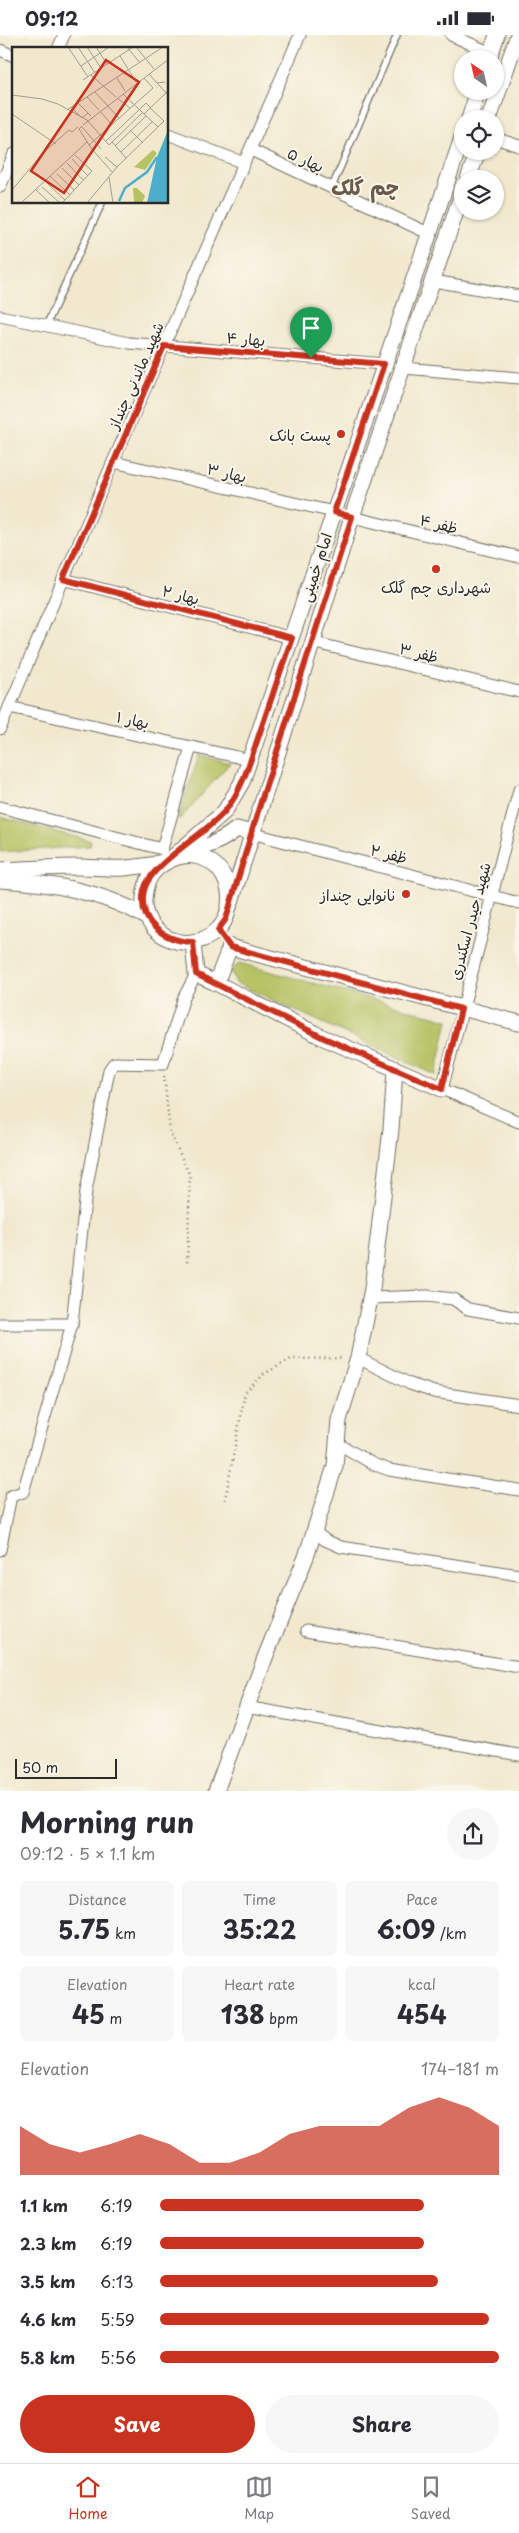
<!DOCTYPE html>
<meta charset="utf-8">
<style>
:root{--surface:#fff;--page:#f7f7f7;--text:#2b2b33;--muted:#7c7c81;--line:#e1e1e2;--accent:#c8321e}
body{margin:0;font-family:"Playpen Sans","Playpen Sans Arabic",sans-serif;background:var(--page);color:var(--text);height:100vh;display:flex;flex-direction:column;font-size:19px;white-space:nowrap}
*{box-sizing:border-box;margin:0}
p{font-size:16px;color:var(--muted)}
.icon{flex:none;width:28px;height:28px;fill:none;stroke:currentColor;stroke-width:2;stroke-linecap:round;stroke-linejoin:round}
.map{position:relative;height:1756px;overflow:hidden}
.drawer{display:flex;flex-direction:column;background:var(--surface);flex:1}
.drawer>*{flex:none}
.needle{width:32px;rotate:326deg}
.controls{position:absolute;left:454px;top:15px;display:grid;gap:10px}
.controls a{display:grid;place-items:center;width:50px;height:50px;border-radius:50%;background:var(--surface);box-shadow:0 1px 4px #0004;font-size:25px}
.scale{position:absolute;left:15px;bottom:12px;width:102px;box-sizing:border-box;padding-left:5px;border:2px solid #2b2b2b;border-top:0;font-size:14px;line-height:18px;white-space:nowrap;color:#2b2b2b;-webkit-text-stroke:4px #fbf7ec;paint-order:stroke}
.pin{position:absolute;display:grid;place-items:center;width:42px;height:42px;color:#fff;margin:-51px -21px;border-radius:50% 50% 50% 0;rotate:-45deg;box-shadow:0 0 5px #0007}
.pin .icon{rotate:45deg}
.round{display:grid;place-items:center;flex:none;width:52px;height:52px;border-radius:26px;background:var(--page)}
.head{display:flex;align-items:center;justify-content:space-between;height:85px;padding:0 20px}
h1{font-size:28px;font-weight:700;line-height:38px}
.figures{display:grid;grid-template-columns:repeat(3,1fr);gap:8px;height:85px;padding:5px 20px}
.figures div{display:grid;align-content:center;border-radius:8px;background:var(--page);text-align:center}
.figures b{font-size:25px;font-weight:700}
.figures small{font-size:14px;font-weight:400}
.figures p{font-size:14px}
.chart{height:140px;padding:10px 20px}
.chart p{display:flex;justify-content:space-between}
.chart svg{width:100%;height:90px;margin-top:5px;fill:var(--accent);opacity:.7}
.action{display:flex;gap:10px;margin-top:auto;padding:10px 20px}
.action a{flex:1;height:58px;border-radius:30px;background:var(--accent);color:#fff;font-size:20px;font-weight:700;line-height:58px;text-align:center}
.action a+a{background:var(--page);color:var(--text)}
ul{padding:0 20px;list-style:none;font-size:16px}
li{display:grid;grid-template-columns:80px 60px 1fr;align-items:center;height:38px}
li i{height:12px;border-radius:6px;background:var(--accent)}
.status{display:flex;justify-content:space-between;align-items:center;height:35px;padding:0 25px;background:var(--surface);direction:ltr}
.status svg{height:14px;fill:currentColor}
.tabs{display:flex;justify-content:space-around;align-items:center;height:70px;border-top:1px solid var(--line);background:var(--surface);font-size:14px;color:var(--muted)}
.tabs a{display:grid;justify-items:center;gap:2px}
.tabs .selected{color:var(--accent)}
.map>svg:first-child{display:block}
.green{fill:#b6c263;stroke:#707647}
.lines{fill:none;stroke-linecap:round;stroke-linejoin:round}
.lane-casing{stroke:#706d64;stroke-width:8}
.street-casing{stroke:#706d64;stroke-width:13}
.secondary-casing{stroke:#706d64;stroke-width:17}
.path{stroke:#706d64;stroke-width:2.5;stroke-dasharray:1 4;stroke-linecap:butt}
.lane{stroke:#fff;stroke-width:5.5}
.street{stroke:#fff;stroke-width:11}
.secondary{stroke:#fff;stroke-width:15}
.route-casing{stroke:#fff;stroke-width:10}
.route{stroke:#c8321e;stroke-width:6}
.poi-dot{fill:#c8321e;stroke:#fbf7ec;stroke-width:2}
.labels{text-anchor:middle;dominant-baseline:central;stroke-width:4;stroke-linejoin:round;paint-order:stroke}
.street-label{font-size:15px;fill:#2b2b2b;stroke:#fbf7ec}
.poi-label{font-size:15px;fill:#2b2b2b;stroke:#fbf7ec;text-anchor:end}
.district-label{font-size:20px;font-weight:bold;fill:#6b5949;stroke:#fbf7ec}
.inset-river{fill:none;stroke:#4caecb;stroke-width:2.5}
.inset-road{fill:none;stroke:#a29c8d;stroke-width:1}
.view{fill:#c8321e;fill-opacity:0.15;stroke:#c8321e;stroke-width:2.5}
.inset-edge{fill:none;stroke:#2b2b2b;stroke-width:2.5}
</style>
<div class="status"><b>09:12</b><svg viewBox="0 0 49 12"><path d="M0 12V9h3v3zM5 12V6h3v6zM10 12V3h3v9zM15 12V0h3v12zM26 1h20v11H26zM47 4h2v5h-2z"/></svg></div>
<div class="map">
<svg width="519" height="1756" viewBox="0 0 519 1756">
<rect width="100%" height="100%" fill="#fbf7ec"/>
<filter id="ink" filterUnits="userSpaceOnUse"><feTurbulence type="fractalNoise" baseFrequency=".02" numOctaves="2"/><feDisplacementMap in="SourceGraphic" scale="10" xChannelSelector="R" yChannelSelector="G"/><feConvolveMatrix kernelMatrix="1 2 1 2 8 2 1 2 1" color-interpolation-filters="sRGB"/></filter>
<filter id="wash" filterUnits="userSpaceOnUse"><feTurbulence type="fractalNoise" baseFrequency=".0096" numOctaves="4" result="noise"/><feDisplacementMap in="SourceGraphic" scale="20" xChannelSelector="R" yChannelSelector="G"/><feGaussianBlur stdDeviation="1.12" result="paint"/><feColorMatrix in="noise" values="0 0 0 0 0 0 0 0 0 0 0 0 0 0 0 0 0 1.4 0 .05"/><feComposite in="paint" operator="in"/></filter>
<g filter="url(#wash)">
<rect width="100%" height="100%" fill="#f1e8ce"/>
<g class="green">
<polygon points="199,720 230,728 180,784 178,783"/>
<polygon points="0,782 91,806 90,811 0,817"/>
<polygon points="239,928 448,985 436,1040 236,948 231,936"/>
</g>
</g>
<g filter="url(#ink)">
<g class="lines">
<g class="lane-casing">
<g id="lane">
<polyline points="332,152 397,0"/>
<polyline points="46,291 102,168"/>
</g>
</g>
<g class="street-casing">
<g id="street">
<polyline points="451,0 491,18"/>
<polyline points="58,14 64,0"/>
<polyline points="0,15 14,21"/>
<polyline points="168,99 244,128"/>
<polyline points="495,103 519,111"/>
<polyline points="251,115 430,199"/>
<polyline points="0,152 14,119"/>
<polyline points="434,246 519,261"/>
<polyline points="0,281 129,308 384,329"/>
<polyline points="404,333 519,343"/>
<polyline points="113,427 334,477"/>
<polyline points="352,482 519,522"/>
<polyline points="63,544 292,603"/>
<polyline points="311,607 519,657"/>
<polyline points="9,672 251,725"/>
<polyline points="0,694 113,427 300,0"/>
<polyline points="519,755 442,1054 519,1087"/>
<polyline points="0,772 162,814 191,712"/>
<polyline points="251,798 519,868"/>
<polyline points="370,1263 427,1261 453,1264 468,1274 519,1283"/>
<polyline points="0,1289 72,1289"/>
<polyline points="358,1323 410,1349 434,1357 519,1370"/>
<polyline points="337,1408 373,1429 389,1435 519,1455"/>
<polyline points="314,1496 325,1505 341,1512 519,1540"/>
<polyline points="0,1515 11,1461 23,1457 72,1289 86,1156 109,1035 114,1028 163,1029 184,962 196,939"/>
<polyline points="306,1596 519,1632"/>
<polyline points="246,1672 519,1720"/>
</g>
</g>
<g class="secondary-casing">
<g id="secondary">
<polyline points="489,24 497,0"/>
<polyline points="469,84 478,56"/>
<polyline points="489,84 518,0"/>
<polyline points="468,144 478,116"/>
<polyline points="171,824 225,776 242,747 462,103"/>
<path d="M0,835C26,834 53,832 79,832C94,832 110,834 125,833C135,832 145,831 155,829C168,825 181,819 195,821C223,826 235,855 227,879C224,891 213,901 201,905C185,910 169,907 156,895C148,888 143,875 144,864C146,826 175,824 204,812C216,808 227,802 237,794L251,798"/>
<path d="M0,845C53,848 100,856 147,882"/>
<polyline points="230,870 352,482 462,159"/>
<polyline points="193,907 196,939 216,948"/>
<polyline points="230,912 519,988"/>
<polyline points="230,912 216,948 324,1003 442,1054"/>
<polyline points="216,1756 266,1620 306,1522 335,1431 339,1385 358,1323 372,1254 391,1094 395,1035"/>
</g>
</g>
<g class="path">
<polyline points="164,1041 170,1097 190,1141 187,1231"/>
<polyline points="225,1465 245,1358 264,1339 291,1324 344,1323"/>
</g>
<use href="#lane" class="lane"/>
<use href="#street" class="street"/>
<use href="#secondary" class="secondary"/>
</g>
</g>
<g class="lines" filter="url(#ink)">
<g class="route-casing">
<path id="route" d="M164,311L384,329L334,477L352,482L258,776L226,884L218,895L230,912L461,974L442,1054L324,1003L196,939L193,907C164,906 137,887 144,855C150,829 206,799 225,776C243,754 251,723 260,697C271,665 281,634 292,603L63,544Z"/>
</g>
<use href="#route" class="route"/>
</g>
<g class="poi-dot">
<circle cx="341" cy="399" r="5"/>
<circle cx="436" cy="534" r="5"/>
<circle cx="406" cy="859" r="5"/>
</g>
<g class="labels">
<g class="street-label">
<text transform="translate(306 124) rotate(24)">بهار ۵</text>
<text transform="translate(246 303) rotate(5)">بهار ۴</text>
<text transform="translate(135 340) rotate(-66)">شهید ماندنی چنداز</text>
<text transform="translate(227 437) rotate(13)">بهار ۳</text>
<text transform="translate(439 488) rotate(14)">ظفر ۴</text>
<text transform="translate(315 532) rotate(-72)">امام خمینی</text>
<text transform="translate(181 559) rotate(14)">بهار ۲</text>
<text transform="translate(419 617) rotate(14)">ظفر ۳</text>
<text transform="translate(133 684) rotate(12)">بهار ۱</text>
<text transform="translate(389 818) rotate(14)">ظفر ۲</text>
<text transform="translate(469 886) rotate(-75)">شهید حیدر اسکندری</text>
</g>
<g class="poi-label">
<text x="331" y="399">پست بانک</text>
<text x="436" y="551" text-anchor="middle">شهرداری چم گلک</text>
<text x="396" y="859">نانوایی چنداز</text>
</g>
<g class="district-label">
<text x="365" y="152">چم گلک</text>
</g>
</g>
<g transform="translate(12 12)">
<rect width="156" height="156" fill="#f1e8ce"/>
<path d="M141,103L145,106L133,123L122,120ZM121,141H125L133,149L130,156H122Z" fill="#b6c263"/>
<path d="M156,83V156H135L145,110Z" fill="#4caecb"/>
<path class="inset-river" d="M107,154L113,141L135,125L145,110"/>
<path class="inset-road" d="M56,0L76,30M66,0L83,26M75,0L89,21M84,0L95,17M115,0L128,16M124,0L142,22M108,9L124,35M69,19L97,0M137,27L145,36L153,35M79,28L104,50M105,31L113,44M71,33L121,0M145,36L157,49M83,45L107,71M111,47L146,80M0,48L30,52L46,57L75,73L97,98L130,66M75,50L87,63M105,51L118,61M66,56L79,69M59,60L70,71L76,66M55,63L151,0M127,63L134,56L139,61M88,64L100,78M0,67L44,97M132,67L157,43M71,78L157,12M70,79L67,82L79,101L100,125M70,80L89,102M119,84L131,96M94,94L127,63M100,95L114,111M77,98L141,41L132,31M103,99L134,69M109,105L140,75M60,112L76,129M55,116L71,133M105,120L152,74L138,61M50,121L67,138M45,127L62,143M38,129L58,148M97,130L101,156M35,136L53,153M30,140L48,156M0,143L31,106L57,83L60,85L66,80M24,143L38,156M9,156L75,95M50,156L80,124L63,108M75,156L105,120L93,110"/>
<path class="view" d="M94,13L127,35L52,146L19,124Z"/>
<rect width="156" height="156" class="inset-edge"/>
</g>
</svg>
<div class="controls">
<a><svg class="needle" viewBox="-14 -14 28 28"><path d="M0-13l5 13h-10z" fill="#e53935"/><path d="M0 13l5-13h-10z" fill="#7c7c81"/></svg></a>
<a><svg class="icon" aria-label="locate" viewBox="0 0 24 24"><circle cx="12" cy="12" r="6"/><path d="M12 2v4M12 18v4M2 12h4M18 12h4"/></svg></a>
<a><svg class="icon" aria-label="layers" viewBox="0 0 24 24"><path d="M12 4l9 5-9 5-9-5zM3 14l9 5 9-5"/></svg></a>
</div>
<div class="scale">50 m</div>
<div class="pin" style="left:311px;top:323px;background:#1e9e55"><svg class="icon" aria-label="arrive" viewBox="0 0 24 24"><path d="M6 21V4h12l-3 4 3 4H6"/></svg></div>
</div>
<section class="drawer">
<div class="head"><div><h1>Morning run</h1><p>09:12 · 5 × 1.1 km</p></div><a class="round"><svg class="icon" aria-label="share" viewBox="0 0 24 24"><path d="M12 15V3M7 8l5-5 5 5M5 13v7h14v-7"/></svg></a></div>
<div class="figures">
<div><p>Distance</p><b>5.75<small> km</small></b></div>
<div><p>Time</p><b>35:22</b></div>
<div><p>Pace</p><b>6:09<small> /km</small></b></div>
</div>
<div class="figures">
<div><p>Elevation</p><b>45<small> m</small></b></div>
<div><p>Heart rate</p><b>138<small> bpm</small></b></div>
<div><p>kcal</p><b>454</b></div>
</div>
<div class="chart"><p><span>Elevation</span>174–181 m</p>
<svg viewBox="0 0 160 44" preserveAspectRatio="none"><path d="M0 44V20L10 29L20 33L30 29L40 24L50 29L60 38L70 38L80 33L90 24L100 20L110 20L120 20L130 11L140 6L150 11L160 20V44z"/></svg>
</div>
<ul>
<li><b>1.1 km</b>6:19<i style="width:78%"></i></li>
<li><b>2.3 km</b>6:19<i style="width:78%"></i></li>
<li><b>3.5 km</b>6:13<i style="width:82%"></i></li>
<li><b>4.6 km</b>5:59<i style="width:97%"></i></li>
<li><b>5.8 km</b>5:56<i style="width:100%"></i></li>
</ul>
<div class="action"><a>Save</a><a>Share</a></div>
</section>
<nav class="tabs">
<a class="selected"><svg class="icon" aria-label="home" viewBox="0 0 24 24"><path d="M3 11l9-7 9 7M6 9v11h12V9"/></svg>Home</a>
<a><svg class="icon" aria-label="map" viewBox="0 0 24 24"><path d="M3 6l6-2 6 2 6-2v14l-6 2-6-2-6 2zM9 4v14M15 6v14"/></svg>Map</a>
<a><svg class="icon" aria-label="saved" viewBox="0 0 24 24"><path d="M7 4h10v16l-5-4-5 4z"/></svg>Saved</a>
</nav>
